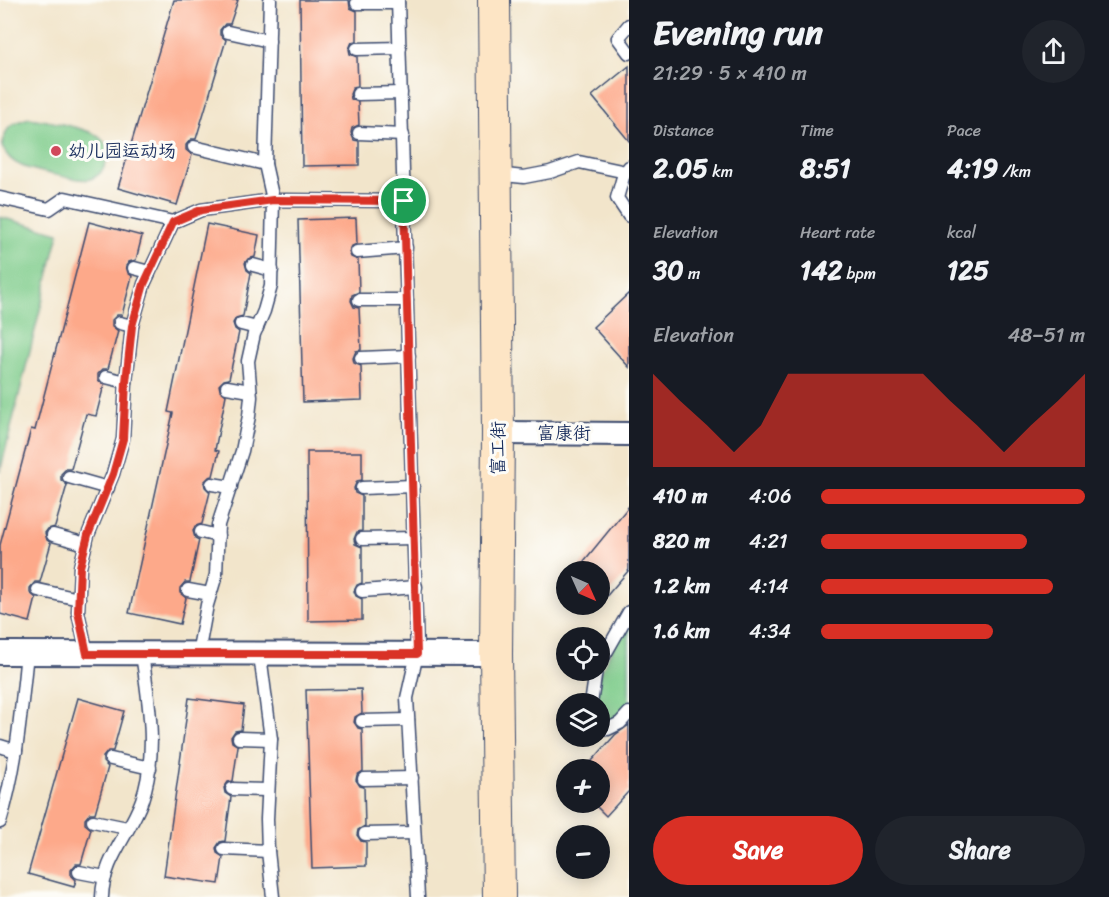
<!DOCTYPE html>
<meta charset="utf-8">
<style>
:root{--surface:#171b24;--page:#20242c;--text:#f1f3f6;--muted:#9ea1a6;--accent:#d93025}
body{margin:0;font-family:Sriracha,"LXGW WenKai TC",sans-serif;background:var(--page);color:var(--text);height:100vh;display:flex;flex-direction:column;font-size:22px;white-space:nowrap}
*{box-sizing:border-box;margin:0}
p{font-size:20px;color:var(--muted)}
.icon{flex:none;width:33px;height:33px;fill:none;stroke:currentColor;stroke-width:2;stroke-linecap:round;stroke-linejoin:round}
.map{position:relative;flex:1;overflow:hidden}
.side{display:flex;flex-direction:column;background:var(--surface);width:480px}
.side>*{flex:none}
.needle{width:39px;rotate:135deg}
.tools{position:absolute;left:556px;top:561px;display:grid;gap:12px}
.tools a{display:grid;place-items:center;width:54px;height:54px;border-radius:50%;background:var(--surface);box-shadow:0 3px 15px #0003;font-size:30px}
.pin{position:absolute;display:grid;place-items:center;width:51px;height:51px;color:#fff;margin:-26px;border:3px solid #fff;border-radius:50%;box-shadow:0 2px 6px #0007}
.round{display:grid;place-items:center;flex:none;width:63px;height:63px;border-radius:32px;background:var(--page)}
.head{display:flex;align-items:center;justify-content:space-between;height:102px;padding:0 24px}
h1{font-size:33px;font-weight:700;line-height:45px}
.figures{display:grid;grid-template-columns:repeat(3,1fr);gap:9px;height:102px;padding:6px 24px}
.figures div{display:grid;align-content:center}
.figures b{font-size:26px;font-weight:700}
.figures small{font-size:16px;font-weight:400}
.figures p{font-size:16px}
.chart{height:168px;padding:12px 24px}
.chart p{display:flex;justify-content:space-between}
.chart svg{width:100%;height:108px;margin-top:6px;fill:var(--accent);opacity:.7}
.primary-button{display:flex;gap:12px;margin-top:auto;padding:12px 24px}
.primary-button a{flex:1;height:69px;border-radius:36px;background:var(--accent);color:#fff;font-size:24px;font-weight:700;line-height:69px;text-align:center}
.primary-button a+a{background:var(--page);color:var(--text)}
ul{padding:0 24px;list-style:none;font-size:20px}
li{display:grid;grid-template-columns:96px 72px 1fr;align-items:center;height:45px}
li i{height:15px;border-radius:8px;background:var(--accent)}
main{display:flex;flex:1;min-height:0}
.map>svg:first-child{display:block}
.green{fill:#7ecc8b;stroke:#4c7e74;stroke-width:1.5}
.building{fill:#fda98a}
.lines{fill:none;stroke-linecap:round;stroke-linejoin:round}
.lane-casing{stroke:#3b4a6e;stroke-width:15}
.street-casing{stroke:#3b4a6e;stroke-width:26}
.secondary-casing{stroke:#3b4a6e;stroke-width:34}
.lane{stroke:#fff;stroke-width:12}
.street{stroke:#fff;stroke-width:22}
.secondary{stroke:#fde5c5;stroke-width:32}
.route-casing{stroke:#fff;stroke-width:12}
.route{stroke:#d93025;stroke-width:8}
.poi-dot{fill:#d1495b;stroke:#fdfcf7;stroke-width:2}
.labels{text-anchor:middle;dominant-baseline:central;stroke-width:6;stroke-linejoin:round;paint-order:stroke}
.poi-label{font-size:18px;fill:#1b2f5e;stroke:#fdfcf7;text-anchor:start}
.street-label{font-size:18px;fill:#1b2f5e;stroke:#fdfcf7}
</style>
<main>
<div class="map">
<svg width="629" height="897" viewBox="0 0 629 897">
<rect width="100%" height="100%" fill="#fdfcf7"/>
<filter id="ink" filterUnits="userSpaceOnUse"><feTurbulence type="fractalNoise" baseFrequency=".0167" numOctaves="2"/><feDisplacementMap in="SourceGraphic" scale="12" xChannelSelector="R" yChannelSelector="G"/><feConvolveMatrix kernelMatrix="1 2 1 2 8 2 1 2 1" color-interpolation-filters="sRGB"/></filter>
<filter id="wash" filterUnits="userSpaceOnUse"><feTurbulence type="fractalNoise" baseFrequency=".008" numOctaves="4" result="noise"/><feDisplacementMap in="SourceGraphic" scale="24" xChannelSelector="R" yChannelSelector="G"/><feGaussianBlur stdDeviation="1.35" result="paint"/><feColorMatrix in="noise" values="0 0 0 0 0 0 0 0 0 0 0 0 0 0 0 0 0 1.4 0 .05"/><feComposite in="paint" operator="in"/></filter>
<g filter="url(#wash)">
<rect width="100%" height="100%" fill="#f2e5cb"/>
<g class="green">
<path d="M29,118C44,120 90,128 100,138C108,144 109,154 106,163C103,171 98,177 90,179C82,182 31,170 22,166C12,162 7,156 2,147C6,127 9,124 29,118Z"/>
<polygon points="0,217 59,233 0,472"/>
<polygon points="629,616 629,709 609,726 600,722 600,704 594,704 600,673"/>
</g>
<g id="blocks">
<g class="building">
<polygon points="174,0 238,0 230,24 225,24 220,30 220,35 226,40 196,139 191,139 186,145 186,150 192,155 177,205 118,188"/>
<polygon points="300,0 349,0 350,8 357,11 357,41 352,42 349,49 350,54 357,57 358,86 353,87 350,94 351,99 358,102 359,125 352,128 351,133 354,140 359,141 359,165 302,166"/>
<polygon points="629,66 629,141 592,96"/>
<polygon points="356,218 357,244 352,246 349,252 351,257 358,260 359,292 352,295 351,301 354,307 359,308 361,350 356,351 353,358 354,363 361,366 362,400 303,402 298,220"/>
<polygon points="89,222 142,236 136,260 129,262 126,266 128,273 132,276 122,315 117,315 112,320 112,326 118,331 108,369 103,369 98,374 98,380 104,385 96,416 86,414 71,469 66,469 61,474 61,480 67,485 55,527 48,529 45,533 47,540 51,543 40,582 35,582 30,588 30,593 36,598 30,622 0,614 0,545 31,429 35,430"/>
<polygon points="207,224 259,235 255,257 248,259 245,263 247,270 251,273 243,316 236,318 233,323 235,329 239,332 229,379 224,380 219,385 220,390 226,395 215,450 219,451 213,476 209,477 204,482 205,487 210,492 202,524 195,526 193,531 195,538 199,540 190,582 185,582 180,588 180,593 186,598 180,624 129,613 173,413 168,412"/>
<polygon points="629,293 629,367 593,327"/>
<polygon points="307,452 362,452 362,480 357,481 354,488 355,493 362,496 362,531 357,532 354,539 355,544 362,547 362,583 357,585 354,591 356,596 362,599 362,620 308,621"/>
<polygon points="629,506 629,570 598,606 596,604 600,604 600,572 575,572"/>
<polygon points="361,689 362,713 355,717 354,722 358,728 362,729 363,771 357,775 356,780 360,786 364,787 365,826 358,830 357,835 361,841 366,842 366,866 312,868 306,690"/>
<polygon points="78,698 124,711 113,751 108,751 103,757 103,762 108,767 95,813 90,813 85,819 85,824 91,829 81,864 76,864 71,870 71,875 76,880 74,887 28,874"/>
<polygon points="189,698 244,705 241,730 235,731 231,737 232,742 238,746 233,781 228,782 224,788 225,793 231,797 225,841 220,842 216,848 217,853 223,857 219,884 164,876"/>
<polygon points="629,725 629,791 606,816 592,802 600,802 600,770 584,770 615,735"/>
</g>
</g>
</g>
<g filter="url(#ink)">
<use href="#blocks" fill-opacity="0" stroke="#3b4a6e" stroke-width="1.5"/>
<g class="lines">
<g class="lane-casing">
<g id="lane">
<polyline points="398,0 417,654 407,698 418,897"/>
<polyline points="357,3 398,3"/>
<polyline points="629,25 618,38 629,53"/>
<polyline points="228,32 269,41"/>
<polyline points="357,49 400,48"/>
<polyline points="358,94 401,93"/>
<polyline points="359,133 403,135"/>
<polyline points="194,147 265,164"/>
<polyline points="629,167 623,177 617,198 629,216"/>
<polyline points="495,174 524,177 550,172 579,162 626,172"/>
<polyline points="0,198 49,209 65,198 173,222 201,210 273,200 404,201"/>
<polyline points="357,252 406,248"/>
<polyline points="253,265 272,270"/>
<polyline points="134,268 149,272"/>
<polyline points="359,300 407,300"/>
<polyline points="120,323 132,326"/>
<polyline points="241,324 257,328"/>
<polyline points="361,358 409,356"/>
<polyline points="106,377 126,382"/>
<polyline points="227,387 250,391"/>
<polyline points="69,477 108,488"/>
<polyline points="212,484 231,487"/>
<polyline points="362,488 413,486"/>
<polyline points="201,532 218,536"/>
<polyline points="53,535 86,544"/>
<polyline points="362,539 414,538"/>
<polyline points="38,590 79,599"/>
<polyline points="188,590 210,594"/>
<polyline points="362,591 416,587"/>
<polyline points="87,654 78,612 80,567 88,535 113,474 123,439 126,382 132,326 144,284 173,222"/>
<polyline points="198,654 207,605 216,575 218,525 242,451 249,416 251,397 248,361 254,334 264,311 271,286 273,200 265,164 270,0"/>
<polyline points="260,655 271,739 267,819 268,851 273,897"/>
<polyline points="600,663 629,612"/>
<polyline points="591,704 596,670"/>
<polyline points="362,721 408,720"/>
<polyline points="600,725 608,729 620,723 629,713"/>
<polyline points="239,738 271,739"/>
<polyline points="0,746 16,751"/>
<polyline points="111,759 150,768"/>
<polyline points="364,779 412,778"/>
<polyline points="232,789 267,790"/>
<polyline points="93,821 127,828"/>
<path d="M0,822C17,767 21,710 27,653"/>
<polyline points="365,834 414,833"/>
<polyline points="224,849 268,851"/>
<polyline points="79,872 105,877"/>
<path d="M102,897C103,859 130,834 142,800C158,753 149,703 142,654"/>
</g>
</g>
<g class="street-casing">
<g id="street">
<polyline points="498,433 629,434"/>
<polyline points="0,653 496,654"/>
</g>
</g>
<g class="secondary-casing">
<polyline id="secondary" points="494,0 498,433 496,654 499,897"/>
</g>
<use href="#lane" class="lane"/>
<use href="#street" class="street"/>
<use href="#secondary" class="secondary"/>
</g>
</g>
<g class="lines" filter="url(#ink)">
<g class="route-casing">
<polygon id="route" points="273,200 404,201 417,654 87,654 78,612 80,567 88,535 113,474 123,439 126,382 132,326 144,284 173,222 201,210"/>
</g>
<use href="#route" class="route"/>
</g>
<circle class="poi-dot" cx="56" cy="151" r="6"/>
<g class="labels">
<g class="poi-label">
<text x="68" y="151">幼儿园运动场</text>
</g>
<g class="street-label">
<text x="564" y="433">富康街</text>
<text transform="translate(498 448) rotate(-90)">富工街</text>
</g>
</g>
</svg>
<div class="tools">
<a><svg class="needle" viewBox="-14 -14 28 28"><path d="M0-13l5 13h-10z" fill="#e53935"/><path d="M0 13l5-13h-10z" fill="#9ea1a6"/></svg></a>
<a><svg class="icon" aria-label="locate" viewBox="0 0 24 24"><circle cx="12" cy="12" r="6"/><path d="M12 2v4M12 18v4M2 12h4M18 12h4"/></svg></a>
<a><svg class="icon" aria-label="layers" viewBox="0 0 24 24"><path d="M12 4l9 5-9 5-9-5zM3 14l9 5 9-5"/></svg></a>
<a>+</a>
<a>−</a>
</div>
<div class="pin" style="left:404px;top:201px;background:#1e9e55"><svg class="icon" aria-label="arrive" viewBox="0 0 24 24"><path d="M6 21V4h12l-3 4 3 4H6"/></svg></div>
</div>
<section class="side">
<div class="head"><div><h1>Evening run</h1><p>21:29 · 5 × 410 m</p></div><a class="round"><svg class="icon" aria-label="share" viewBox="0 0 24 24"><path d="M12 15V3M7 8l5-5 5 5M5 13v7h14v-7"/></svg></a></div>
<div class="figures">
<div><p>Distance</p><b>2.05<small> km</small></b></div>
<div><p>Time</p><b>8:51</b></div>
<div><p>Pace</p><b>4:19<small> /km</small></b></div>
</div>
<div class="figures">
<div><p>Elevation</p><b>30<small> m</small></b></div>
<div><p>Heart rate</p><b>142<small> bpm</small></b></div>
<div><p>kcal</p><b>125</b></div>
</div>
<div class="chart"><p><span>Elevation</span>48–51 m</p>
<svg viewBox="0 0 160 44" preserveAspectRatio="none"><path d="M0 44V6L10 17L20 27L30 38L40 27L50 6L60 6L70 6L80 6L90 6L100 6L110 17L120 27L130 38L140 27L150 17L160 6V44z"/></svg>
</div>
<ul>
<li><b>410 m</b>4:06<i style="width:100%"></i></li>
<li><b>820 m</b>4:21<i style="width:78%"></i></li>
<li><b>1.2 km</b>4:14<i style="width:88%"></i></li>
<li><b>1.6 km</b>4:34<i style="width:65%"></i></li>
</ul>
<div class="primary-button"><a>Save</a><a>Share</a></div>
</section>
</main>
